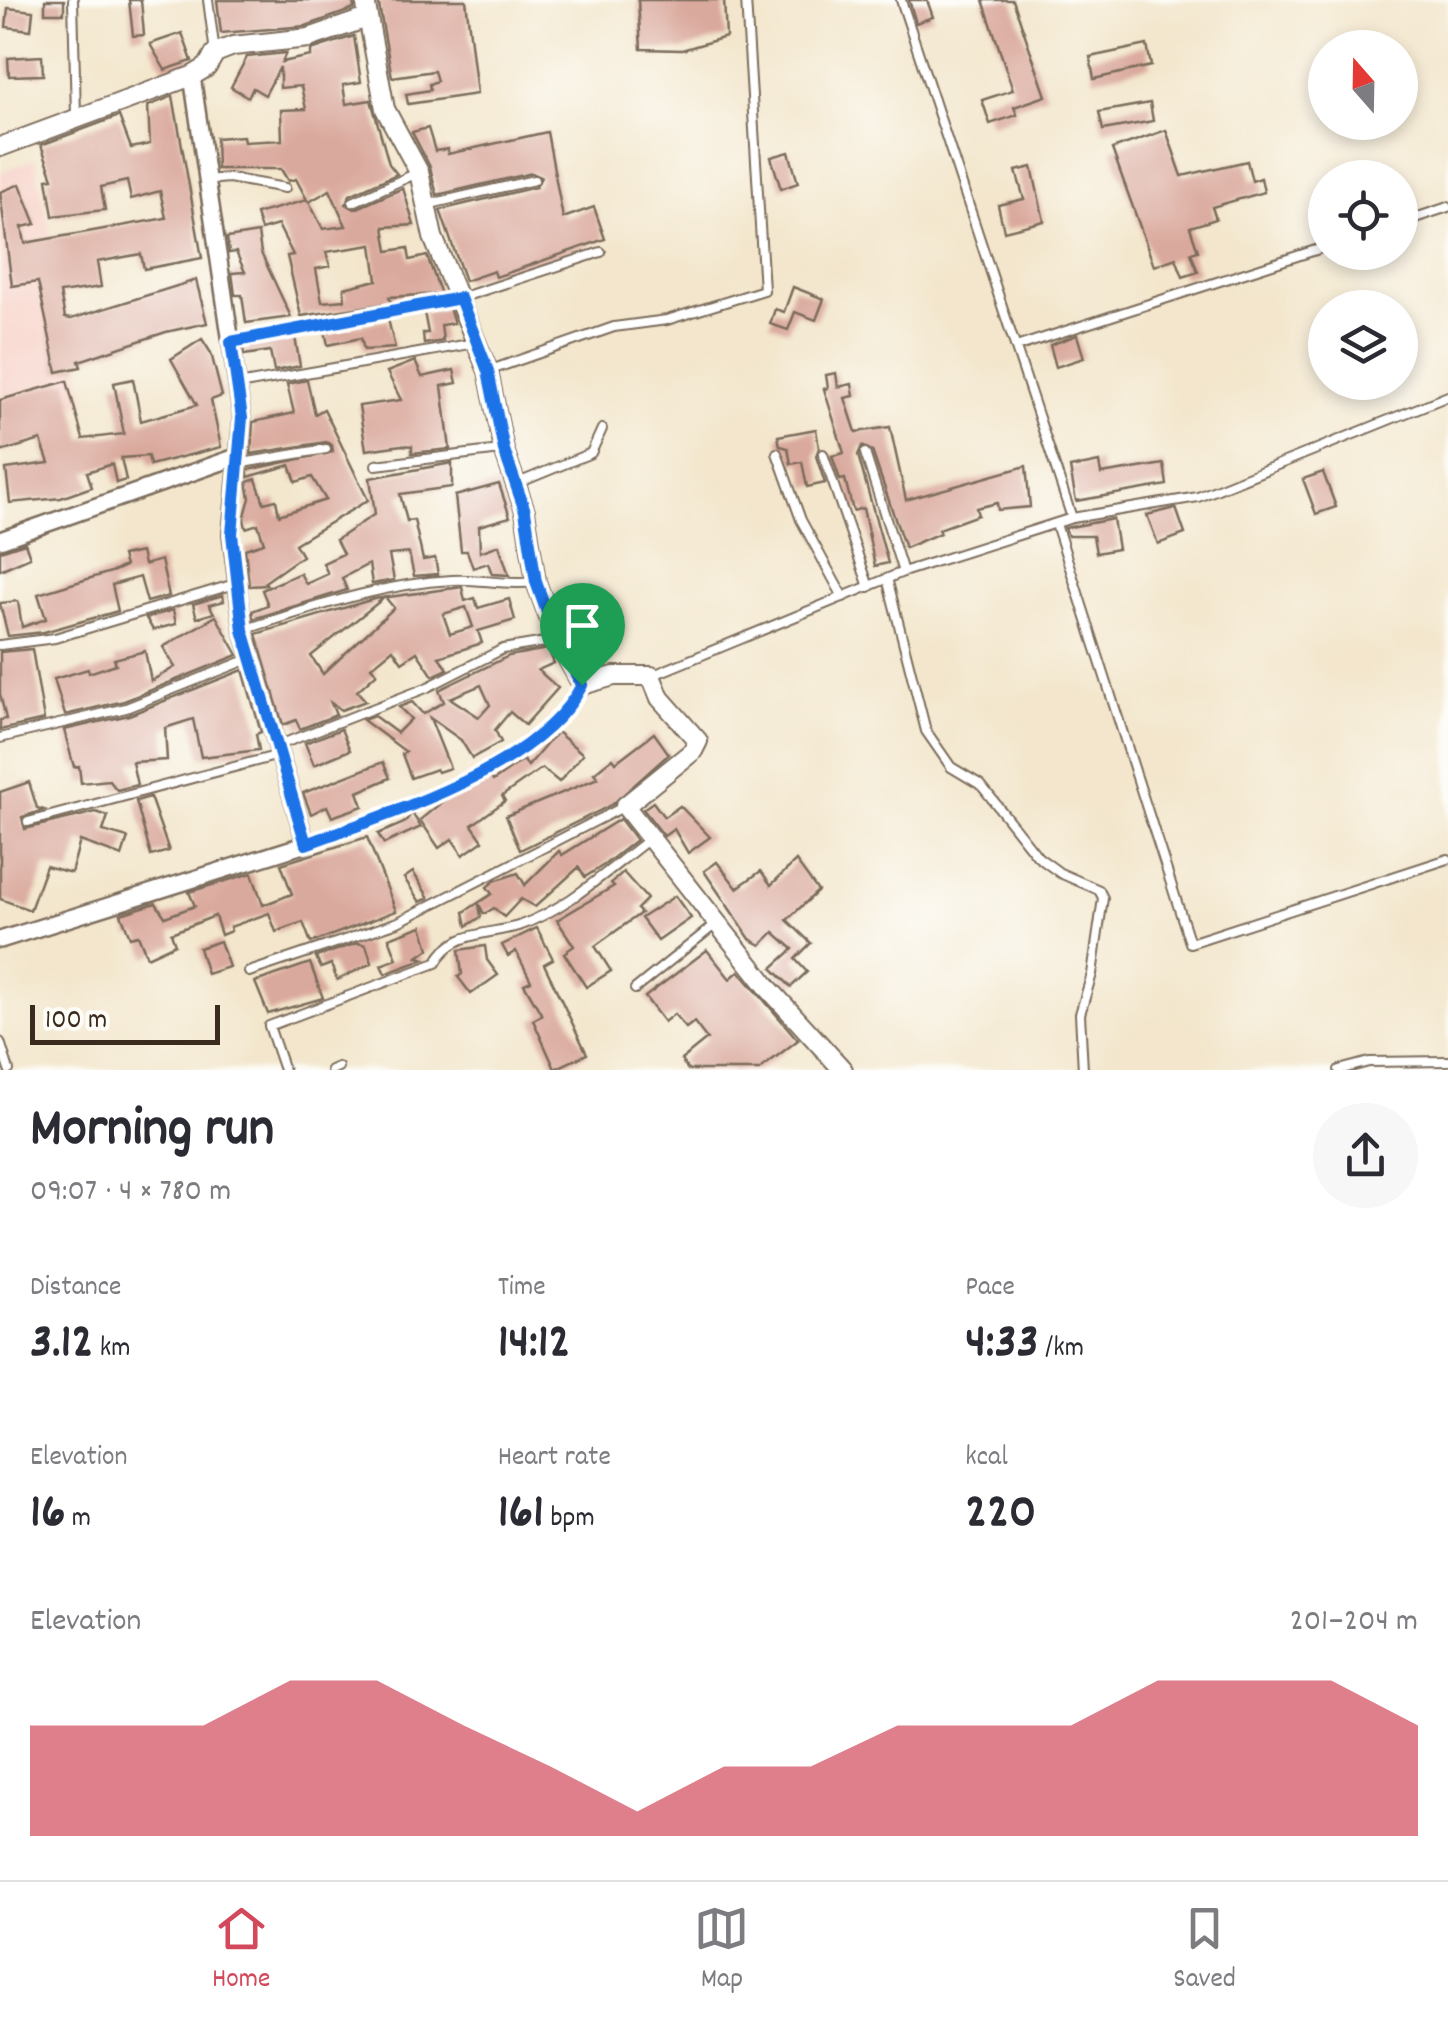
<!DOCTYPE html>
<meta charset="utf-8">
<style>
:root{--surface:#fff;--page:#f7f7f7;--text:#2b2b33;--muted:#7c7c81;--line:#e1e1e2;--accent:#d1495b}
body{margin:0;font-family:Dekko,sans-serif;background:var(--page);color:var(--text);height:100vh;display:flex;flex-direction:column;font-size:38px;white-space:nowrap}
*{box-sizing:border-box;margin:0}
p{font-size:32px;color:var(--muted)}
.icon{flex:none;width:55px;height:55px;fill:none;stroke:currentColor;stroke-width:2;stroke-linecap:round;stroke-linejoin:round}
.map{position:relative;height:1070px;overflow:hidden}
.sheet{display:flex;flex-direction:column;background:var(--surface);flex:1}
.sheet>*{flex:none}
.needle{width:65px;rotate:340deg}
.controls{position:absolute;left:1308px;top:30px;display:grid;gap:20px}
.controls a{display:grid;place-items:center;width:110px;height:110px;border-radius:50%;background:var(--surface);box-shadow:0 5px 15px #0003;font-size:50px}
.scale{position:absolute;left:30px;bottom:25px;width:190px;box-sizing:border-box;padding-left:10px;border:5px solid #3b2a1e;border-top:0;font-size:28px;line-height:35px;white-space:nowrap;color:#3b2a1e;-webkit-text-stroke:8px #fdfcf7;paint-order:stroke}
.pin{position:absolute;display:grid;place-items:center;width:85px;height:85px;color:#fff;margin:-102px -42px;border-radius:50% 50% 50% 0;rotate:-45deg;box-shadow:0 0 10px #0007}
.pin .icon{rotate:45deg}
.round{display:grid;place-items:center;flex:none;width:105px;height:105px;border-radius:52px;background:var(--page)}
.summary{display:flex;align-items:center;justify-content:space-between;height:170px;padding:0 30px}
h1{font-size:55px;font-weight:700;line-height:75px}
.figures{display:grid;grid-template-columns:repeat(3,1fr);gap:15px;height:170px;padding:10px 30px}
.figures div{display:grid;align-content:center}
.figures b{font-size:50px;font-weight:700}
.figures small{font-size:28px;font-weight:400}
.figures p{font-size:28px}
.chart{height:280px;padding:20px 30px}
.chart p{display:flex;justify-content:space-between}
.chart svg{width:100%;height:180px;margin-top:10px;fill:var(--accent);opacity:.7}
.tabs{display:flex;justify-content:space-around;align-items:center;height:140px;border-top:2px solid var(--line);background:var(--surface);font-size:28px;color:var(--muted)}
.tabs a{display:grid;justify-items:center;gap:5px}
.tabs .selected{color:var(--accent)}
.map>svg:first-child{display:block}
.built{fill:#f7d1c8}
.building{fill:#daa99d;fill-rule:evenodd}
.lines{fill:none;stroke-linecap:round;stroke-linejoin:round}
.service-casing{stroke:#7b6c5b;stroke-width:12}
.minor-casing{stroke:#7b6c5b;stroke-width:20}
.tertiary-casing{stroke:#7b6c5b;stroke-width:22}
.service{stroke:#fff;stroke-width:8}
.minor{stroke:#fff;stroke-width:15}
.tertiary{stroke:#fff;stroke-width:18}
.route-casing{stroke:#fff;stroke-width:20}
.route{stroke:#1a73e8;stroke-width:12}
</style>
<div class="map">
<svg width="1448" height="1070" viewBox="0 0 1448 1070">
<rect width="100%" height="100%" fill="#fdfcf7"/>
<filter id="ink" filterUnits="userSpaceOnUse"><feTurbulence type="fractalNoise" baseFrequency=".01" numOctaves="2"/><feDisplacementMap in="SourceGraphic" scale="20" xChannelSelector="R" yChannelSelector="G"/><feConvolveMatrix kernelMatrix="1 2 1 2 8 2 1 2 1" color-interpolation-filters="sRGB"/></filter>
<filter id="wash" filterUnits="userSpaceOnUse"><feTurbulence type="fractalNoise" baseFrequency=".0048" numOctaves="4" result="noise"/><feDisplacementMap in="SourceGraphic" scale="40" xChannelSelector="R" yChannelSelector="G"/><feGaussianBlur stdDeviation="2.25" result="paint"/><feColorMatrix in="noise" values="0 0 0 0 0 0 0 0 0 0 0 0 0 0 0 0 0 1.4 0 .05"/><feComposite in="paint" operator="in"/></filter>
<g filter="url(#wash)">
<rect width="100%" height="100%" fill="#f3e6cc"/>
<polygon class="built" points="35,159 86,402 0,433 0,172"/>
<g id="blocks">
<g class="building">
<rect x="45" y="0" width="19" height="13"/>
<polygon points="129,0 141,0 144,35 133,36"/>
<polygon points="217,0 353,0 354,9 306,26 221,33"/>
<polygon points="378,0 466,0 477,94 408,104 406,94 430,90 429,84 437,81 434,71 392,77"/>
<polygon points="638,0 724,0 726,37 682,50 641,49"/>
<polygon points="909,0 927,0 933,17 916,23"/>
<polygon points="983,0 1013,0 1046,96 1014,107 1017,115 990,124 982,100 1013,90"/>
<polygon points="8,8 33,11 31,30 6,27"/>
<polygon points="182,33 192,61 165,70 150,44"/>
<path d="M354,36L361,82L343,85L346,104L371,100L389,164L397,174L350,195L346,204L355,209L403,188L414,225L384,227L388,251L408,248L410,260L427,256L441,294L389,297L391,303L301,316L287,256L293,255L278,225L261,230L256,214L307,200L296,179L288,181L281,169H217L216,138L243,136L244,142L282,140L281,110L306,109L301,86L280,88V67L265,95L253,88L248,97L231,87L247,57L286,53L282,62L311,56V50ZM330,190L346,226L323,229L309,202ZM372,245L377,280L344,288L345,300L322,302L316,269L330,266L326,252Z"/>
<polygon points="1147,45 1151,66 1094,79 1090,57"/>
<polygon points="42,56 43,75 9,76 8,58"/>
<polygon points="173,96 202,258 144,269 141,254 97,262 101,287 60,293 65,318 71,319 196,280 207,323 166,332 79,361 81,367 57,372 38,282 12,286 0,192 20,184 36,224 22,227 25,243 166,218 160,191 131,199 127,181 101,187 105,210 53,216 47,179 53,178 41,145 119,116 131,148 150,144 148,106"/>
<polygon points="1150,103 1153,121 1103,130 1099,112"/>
<polygon points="428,128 435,151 448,149 448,154 547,132 563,218 594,207 605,239 496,277 494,271 465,281 440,210 536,187 541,177 532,173 437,195 430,167 412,132"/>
<polygon points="1166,130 1182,176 1247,161 1252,181 1261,178 1264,192 1212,207 1216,219 1190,227 1198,251 1191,253 1198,272 1183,277 1176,258 1154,266 1112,149"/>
<polygon points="789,152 798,183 781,189 771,157"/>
<polygon points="1032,167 1044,221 1004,231 998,205 1024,199 1016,171"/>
<polygon points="258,233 261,253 291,317 246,323 242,295 235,295 232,273 245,272 236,252 229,253 227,238"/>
<polygon points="793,287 824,299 816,320 795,312 788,330 770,324 775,309 784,312"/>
<polygon points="449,308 454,323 441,325 443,341 424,344 423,333 428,333 424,312"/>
<polygon points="388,319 395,348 364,350 361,338 328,345 325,331"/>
<polygon points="1077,335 1084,358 1056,367 1050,345"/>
<polygon points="295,337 300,366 274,371 270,351 244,355 243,347"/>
<polygon points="202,339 211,353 222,396 211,400 221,447 150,465 148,456 121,458 126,480 116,483 112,464 87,472 92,487 61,498 10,503 6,469 49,463 41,440 0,452 0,400 67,381 83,439 124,434 114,383 133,379 141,421 197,405 171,359"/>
<polygon points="415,361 422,377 454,370 457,383 442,386 450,449 412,453 412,446 402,445 366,450 359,406 401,400 387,372"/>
<polygon points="836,373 838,387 852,384 854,396 845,398 856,432 890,427 906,500 1026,466 1030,507 998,510 997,503 976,508 978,515 939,529 940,533 905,548 872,451 862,446 858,455 888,563 875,566 863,508 853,511 845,479 840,480 832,456 844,453 824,389 828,388 826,375"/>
<polygon points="307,380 315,414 324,409 368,500 295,544 302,556 265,582 267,585 249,586 245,549 264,543 258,524 246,528 244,519 250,498 247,482 256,479 264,503 276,500 279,515 326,500 312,477 296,482 290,465 248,477 248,470 333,452 332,445 326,442 251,454 253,422 294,413 287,384"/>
<polygon points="816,429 819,448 816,456 825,483 807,487 802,462 791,464 788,448 780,446 778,436"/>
<polygon points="1099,462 1101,474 1164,464 1167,485 1076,501 1070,468"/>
<polygon points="452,463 452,487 400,494 407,521 414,520 423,560 435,558 438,574 414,576 409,553 389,555 394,580 372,584 369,564 342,578 347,590 253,619 252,611 268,605 262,590 300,573 306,584 328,574 323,563 343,554 336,540 375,514 370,478"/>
<polygon points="1323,472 1336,507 1316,514 1303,479"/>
<polygon points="499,484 510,517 479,526 480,552 499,545 509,575 492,574 488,563 473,568 467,551 461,551 455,496"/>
<polygon points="1176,508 1185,534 1158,544 1147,515"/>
<polygon points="1113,519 1118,549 1096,553 1093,536 1068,536 1065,528"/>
<polygon points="25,543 30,557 0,570 0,551"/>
<polygon points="141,552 144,565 161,560 169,596 147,602 140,577 112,585 118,611 44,632 8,636 0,603 18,601 22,627 46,619 38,594 114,571 125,566 122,556"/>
<path d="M462,587L465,601L475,598L478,608L509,599L515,620L478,631L482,643L439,657L448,669L433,676L417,652L402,662L393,649L371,667L377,673L357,691L366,701L341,710L331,703L336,715L300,729L296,720L283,725L256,634L374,599ZM385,597L394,608L323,674L311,656ZM466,607L473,627L450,634L443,614Z"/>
<polygon points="223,595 224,601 209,605 214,613 197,618 193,604"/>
<polygon points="173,610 176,624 153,630 146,618"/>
<polygon points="216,616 238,655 124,701 65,715 54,679 88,669 89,673 116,664 114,659 145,651 151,681 175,667 163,647"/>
<polygon points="32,649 44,720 0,730 0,720 6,719 0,694 0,652"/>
<path d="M548,649L554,663L538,670L558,688L525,725L510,712L495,730L501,742L472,758L461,740L430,718L450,768L438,772L436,769L411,778L402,754L406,752L363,720L374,716L397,733L411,719L399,707L412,702L423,714L444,702L439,690L509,656ZM481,685L490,705L479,717L450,698Z"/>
<polygon points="243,670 261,732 256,734 259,750 201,757 193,719 165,728 167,760 132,762 137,785 117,790 109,780 81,783 79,766 74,767 64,730 129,715"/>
<polygon points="341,729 350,750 314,765 305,743"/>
<polygon points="557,732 583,754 559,782 542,768 502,796 505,801 472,825 483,841 463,855 452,839 439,848 420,820 448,797 491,777 493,781 523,760 528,766"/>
<polygon points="654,733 669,754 613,804 520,850 506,816 598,778 594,773 613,758 616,762"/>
<polygon points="383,762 390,778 358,792 363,806 332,817 327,806 311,814 303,793"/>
<polygon points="29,782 37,808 44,810 22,817 25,829 96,812 108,816 103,831 128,838 122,856 80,841 71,873 46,866 30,910 0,899 0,792"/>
<polygon points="150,797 169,851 151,856 136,801"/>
<polygon points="653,802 664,817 680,806 710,837 688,853 674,829 664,836 643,809"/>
<polygon points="412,813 421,827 384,844 378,834 404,823"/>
<polygon points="620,819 636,840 604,865 585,877 579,867 535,907 521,899 504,917 494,908 484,914 479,904 481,917 467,926 464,912 492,894 487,887 494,881 518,873 525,885 559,851 562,855"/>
<polygon points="367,837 396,911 311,943 303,922 276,932 269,913 230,927 231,931 221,935 215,916 171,933 175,944 147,957 138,935 130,937 121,914 156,903 165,917 195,906 189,892 252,873 263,905 292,894 281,864"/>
<polygon points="796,861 818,891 787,920 811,943 795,959 807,972 791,987 772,968 793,949 774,932 761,945 750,939 704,871 717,862 737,888 761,871 771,885"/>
<polygon points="413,872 429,898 420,902 404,878"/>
<polygon points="623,872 647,899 637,909 641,913 595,946 611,971 586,987 564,953 574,946 557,920 614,886 611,883"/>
<polygon points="675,896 691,918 658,941 641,918"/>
<polygon points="422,926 429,949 418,957 425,959 385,974 381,965 397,959 389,938"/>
<polygon points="537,928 553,959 544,964 587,1054 555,1069 533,1020 542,1015 524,984 531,981 516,951 508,956 502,945"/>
<polygon points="220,941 229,967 207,974 199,948"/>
<polygon points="358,943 366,945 372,963 337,980 331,964 321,968 316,957"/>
<polygon points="485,946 487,960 498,975 471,994 458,977 462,974 459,950"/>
<polygon points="707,950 730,979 739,971 798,1040 759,1070 688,1070 681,1060 707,1039 694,1022 686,1028 674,1014 664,1022 645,997"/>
<polygon points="310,963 323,998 268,1014 255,982"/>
</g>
</g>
</g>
<g filter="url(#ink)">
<use href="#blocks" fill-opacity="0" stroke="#7b6c5b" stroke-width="2.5"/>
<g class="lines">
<g class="service-casing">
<g id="service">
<polyline points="73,0 76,115"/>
<polyline points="208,0 215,53"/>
<polyline points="901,0 1072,518"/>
<polyline points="206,180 229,178 285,188"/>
<polyline points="353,202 417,173"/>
<polyline points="426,205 534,180"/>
<polyline points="1400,223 1448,207"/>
<polyline points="232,341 460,298 601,252"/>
<polyline points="1016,347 1325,247"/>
<polyline points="488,371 614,327 667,320 764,290 746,0"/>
<polyline points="238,385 475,343"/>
<polyline points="777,453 801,520 843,597"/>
<polyline points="865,453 903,572"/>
<polyline points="823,454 869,587"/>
<polyline points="236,464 326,449"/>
<polyline points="376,465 501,450"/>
<polyline points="518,483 591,453 602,429"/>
<polyline points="1056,524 1190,943 1448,859"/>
<polyline points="888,582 926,731 951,767 981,785 1038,857 1060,873 1099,890 1103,898 1092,974 1080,1014 1083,1070"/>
<path d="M243,630C312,608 379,584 452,580C480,578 503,586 536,582"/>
<polyline points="0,645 55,638 238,583"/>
<polyline points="651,676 903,572 1072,518 1198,497 1448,396"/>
<polyline points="0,738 126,708 249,659"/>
<polyline points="279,745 426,688 503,649 557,640"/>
<polyline points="28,822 279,755"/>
<path d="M306,844C389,813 540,769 582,685"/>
<polyline points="249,972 398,922 625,806"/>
<polyline points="635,989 717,923"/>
<polyline points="0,1042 9,1070"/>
<path d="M284,1070L269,1026L436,963C452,931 488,935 518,926C566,910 608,870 648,840"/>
<polyline points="331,1070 338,1067"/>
<polyline points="1339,1070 1369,1062 1448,1061"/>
</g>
</g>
<g class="minor-casing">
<g id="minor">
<polyline points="0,540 239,456"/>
<polyline points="0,940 306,844 243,630 231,534 242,418 192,76"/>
</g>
</g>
<g class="tertiary-casing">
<g id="tertiary">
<polyline points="365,0 385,109 419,172 433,237 488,371 504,450 525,511 536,582 557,640 582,685 614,676 651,676 660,698 698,741 693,751 625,806 770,990 843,1070"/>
<polyline points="0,147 192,76 207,67 215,53 233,46 309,38 367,18"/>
</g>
</g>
<use href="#service" class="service"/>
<use href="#minor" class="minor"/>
<use href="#tertiary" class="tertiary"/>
</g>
</g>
<g class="lines" filter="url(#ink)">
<g class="route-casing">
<path id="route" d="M460,298L488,371L504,450L525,511L536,582L557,640L582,685C539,769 389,813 306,844L243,630L232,534L242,418L231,342Z"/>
</g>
<use href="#route" class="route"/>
</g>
</svg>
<div class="controls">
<a><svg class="needle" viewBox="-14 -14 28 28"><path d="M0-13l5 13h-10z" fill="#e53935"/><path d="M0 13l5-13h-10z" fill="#7c7c81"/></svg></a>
<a><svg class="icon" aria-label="locate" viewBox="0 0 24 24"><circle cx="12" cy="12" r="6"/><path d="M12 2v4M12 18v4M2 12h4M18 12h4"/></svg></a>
<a><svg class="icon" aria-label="layers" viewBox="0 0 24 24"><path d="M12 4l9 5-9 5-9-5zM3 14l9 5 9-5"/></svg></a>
</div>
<div class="scale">100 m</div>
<div class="pin" style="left:582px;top:685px;background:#1e9e55"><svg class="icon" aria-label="arrive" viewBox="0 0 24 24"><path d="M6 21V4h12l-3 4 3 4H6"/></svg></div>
</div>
<section class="sheet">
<div class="summary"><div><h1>Morning run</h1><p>09:07 · 4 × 780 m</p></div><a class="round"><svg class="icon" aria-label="share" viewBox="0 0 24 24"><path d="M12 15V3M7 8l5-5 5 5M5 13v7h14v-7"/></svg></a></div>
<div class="figures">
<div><p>Distance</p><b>3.12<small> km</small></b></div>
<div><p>Time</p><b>14:12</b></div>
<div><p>Pace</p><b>4:33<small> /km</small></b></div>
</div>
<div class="figures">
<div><p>Elevation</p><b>16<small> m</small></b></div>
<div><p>Heart rate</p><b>161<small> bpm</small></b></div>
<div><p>kcal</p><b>220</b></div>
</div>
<div class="chart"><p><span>Elevation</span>201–204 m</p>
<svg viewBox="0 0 160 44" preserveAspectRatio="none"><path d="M0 44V17L10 17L20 17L30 6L40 6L50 17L60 27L70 38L80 27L90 27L100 17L110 17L120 17L130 6L140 6L150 6L160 17V44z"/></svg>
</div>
</section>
<nav class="tabs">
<a class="selected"><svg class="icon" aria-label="home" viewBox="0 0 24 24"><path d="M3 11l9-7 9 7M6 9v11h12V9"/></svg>Home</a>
<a><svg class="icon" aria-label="map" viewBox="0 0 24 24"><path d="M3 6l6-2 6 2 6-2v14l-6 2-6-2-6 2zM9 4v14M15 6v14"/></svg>Map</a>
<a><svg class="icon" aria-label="saved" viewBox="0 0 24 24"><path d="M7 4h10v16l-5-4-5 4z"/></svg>Saved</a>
</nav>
